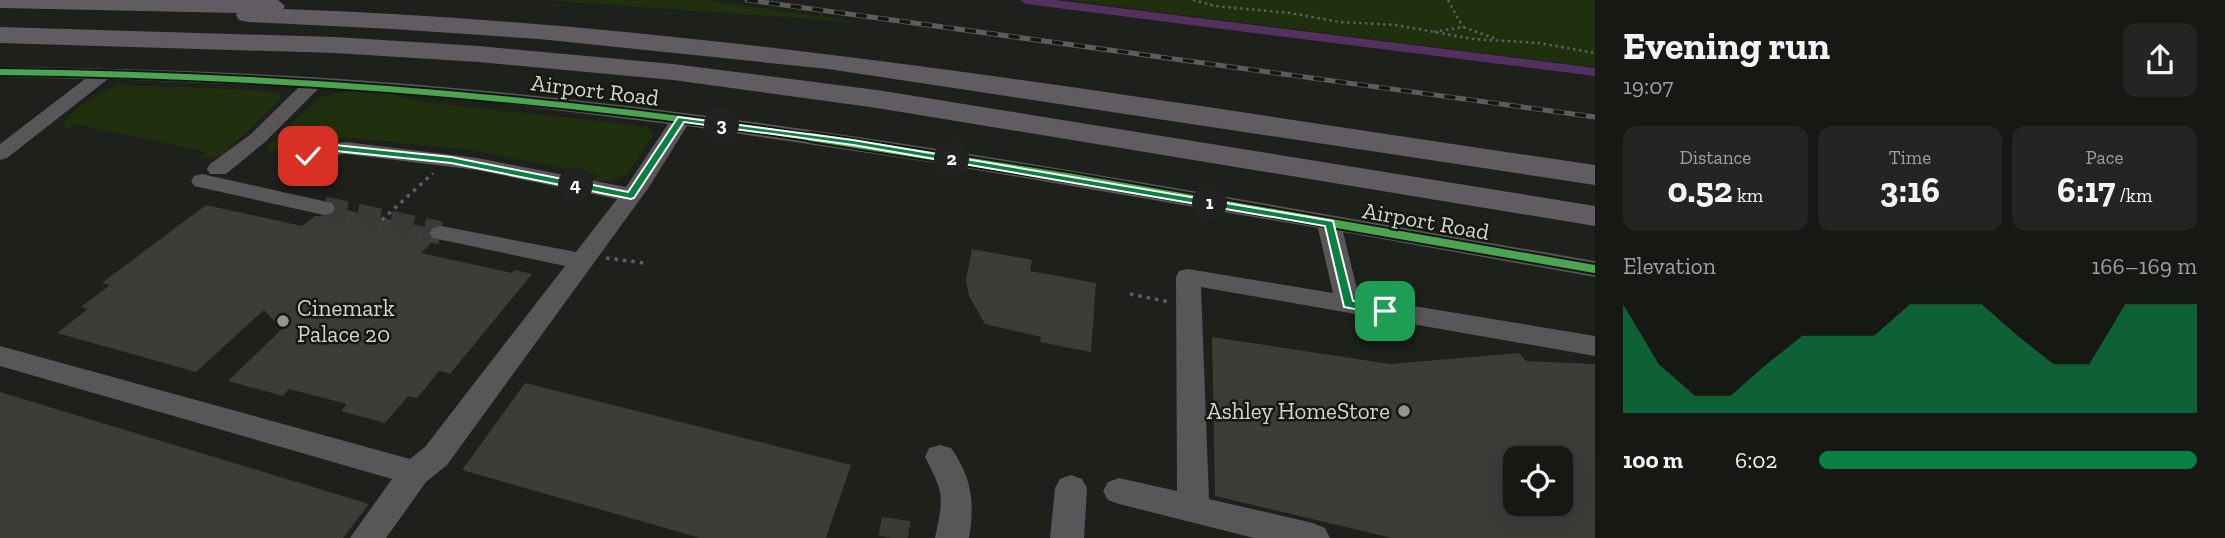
<!DOCTYPE html>
<meta charset="utf-8">
<style>
:root{--surface:#161814;--page:#232522;--text:#f1f3f6;--muted:#9ea0a0;--line:#353734;--accent:#0b8043}
body{margin:0;font-family:"Zilla Slab",serif;background:var(--page);color:var(--text);height:100vh;display:flex;flex-direction:column;font-size:26px;white-space:nowrap}
*{box-sizing:border-box;margin:0}
p{font-size:23px;color:var(--muted)}
.icon{flex:none;width:38px;height:38px;fill:none;stroke:currentColor;stroke-width:2;stroke-linecap:round;stroke-linejoin:round}
.map{position:relative;flex:1;overflow:hidden}
.panel{display:flex;flex-direction:column;background:var(--surface);width:630px}
.panel>*{flex:none}
.controls{position:absolute;left:1503px;top:446px;display:grid;gap:14px}
.controls a{display:grid;place-items:center;width:70px;height:70px;border-radius:14px;background:var(--surface);box-shadow:0 7px 28px #0002,0 0 0 2px var(--line);font-size:35px}
.pin{position:absolute;display:grid;place-items:center;width:60px;height:60px;color:#fff;margin:-30px;border-radius:14px;box-shadow:0 4px 10px #0006}
.km{position:absolute;width:35px;height:35px;margin:-18px;border-radius:50%;background:#222;color:#fff;font-size:19px;line-height:35px;text-align:center}
.round{display:grid;place-items:center;flex:none;width:74px;height:74px;border-radius:14px;background:var(--page)}
.overview{display:flex;align-items:center;justify-content:space-between;height:119px;padding:0 28px}
h1{font-size:38px;font-weight:700;line-height:52px}
.metrics{display:grid;grid-template-columns:repeat(3,1fr);gap:10px;height:119px;padding:7px 28px}
.metrics div{display:grid;align-content:center;border-radius:14px;background:var(--page);text-align:center}
.metrics b{font-size:35px;font-weight:700}
.metrics small{font-size:19px;font-weight:400}
.metrics p{font-size:19px}
.chart{height:196px;padding:14px 28px}
.chart p{display:flex;justify-content:space-between}
.chart svg{width:100%;height:126px;margin-top:7px;fill:var(--accent);opacity:.7}
ul{padding:0 28px;list-style:none;font-size:23px}
li{display:grid;grid-template-columns:112px 84px 1fr;align-items:center;height:52px}
li i{height:18px;border-radius:9px;background:var(--accent)}
main{display:flex;flex:1;min-height:0}
.map>svg:first-child{display:block}
.green{fill:#20300f}
.lines{fill:none;stroke-linecap:round;stroke-linejoin:round}
.canal{fill:#54305e;fill-rule:evenodd}
.building{fill:#3a3d38;fill-rule:evenodd}
.minor-tunnel-far1{stroke:#383b36;stroke-width:23;stroke-dasharray:23 11;stroke-linecap:butt}
.minor-tunnel{stroke:#383b36;stroke-width:29;stroke-dasharray:29 15;stroke-linecap:butt}
.path-far1{stroke:#5f5d60;stroke-width:2.5;stroke-dasharray:2.5 3.5;stroke-linecap:butt}
.path{stroke:#5f5d60;stroke-width:3.5;stroke-dasharray:3.5 5;stroke-linecap:butt}
.minor{fill:#59565a;fill-rule:evenodd}
.highway{fill:#605c61;fill-rule:evenodd}
.rail-casing{stroke:#5e5c5d;stroke-width:5}
.rail{stroke:#141910;stroke-width:3.5;stroke-dasharray:11;stroke-linecap:butt}
.cycleway-far1-casing{stroke:#141910;stroke-width:10}
.cycleway-casing{stroke:#141910;stroke-width:12}
.cycleway-far1{stroke:#4ca352;stroke-width:6}
.cycleway{stroke:#4ca352;stroke-width:8}
.route{fill:#0b8043;stroke:#fff;stroke-width:2}
.poi-dot{fill:#939690;stroke:#141910;stroke-width:2.5}
.labels{text-anchor:middle;dominant-baseline:central;stroke-width:5;stroke-linejoin:round;paint-order:stroke}
.street-label{font-size:23px;fill:#d2d5cf;stroke:#141910}
.poi-label{font-size:23px;fill:#d2d5cf;stroke:#141910;text-anchor:start}
</style>
<main>
<div class="map">
<svg width="1595" height="538" viewBox="0 0 1595 538">
<rect width="100%" height="100%" fill="#1d201b"/>
<g class="green">
<polygon points="544,0 703,0 867,23"/>
<polygon points="1069,0 1595,0 1595,67 1131,8"/>
<path d="M120,85L256,90L280,94V100L224,153L217,157L200,158L206,152L76,124L69,129L62,126C74,107 99,92 120,85Z"/>
<polygon points="350,90 381,92 422,102 634,125 643,128 647,126 653,135 627,175 610,181 594,181 597,175 471,150 342,137 334,144 296,157 294,155 300,149 282,147 272,152 266,148 320,97"/>
</g>
<g class="lines">
<polygon class="canal" points="1020,0 1056,0 1595,68 1595,76 1026,4"/>
</g>
<g class="building">
<polygon points="206,205 302,226 315,216 333,216 337,208 430,228 426,233 433,241 421,253 512,273 515,270 532,274 450,374 439,371 417,398 408,396 385,423 341,411 347,404 289,389 283,396 228,381 282,329 264,310 196,372 57,333 88,309 81,307 110,285 102,283"/>
<polygon points="972,249 1032,260 1030,271 1096,283 1091,352 1040,342 1041,337 985,324 969,296 966,280"/>
<path d="M1212,337L1390,364L1519,353L1526,361L1595,364V538H1392L1215,496ZM1516,458H1561V504H1516Z"/>
<polygon points="525,383 851,465 826,538 700,538 462,470"/>
<polygon points="0,392 369,504 343,538 0,538"/>
</g>
<g class="lines">
<polyline class="minor-tunnel-far1" points="324,208 441,233"/>
<polyline class="minor-tunnel" points="893,538 896,519"/>
<g class="path-far1">
<polyline points="1193,0 1215,6 1290,13 1340,22 1396,25 1473,39 1539,43 1595,53"/>
<polyline points="1448,0 1463,27"/>
<polyline points="1434,32 1463,27 1494,38"/>
</g>
<g class="path">
<polyline points="382,220 433,173"/>
<polyline points="606,258 644,263"/>
<polyline points="1130,294 1169,302"/>
</g>
<g class="minor">
<path d="M0,67C159,68 318,75 476,90C852,125 1224,198 1595,261V277L1343,232L1359,297L1595,336V356L1201,287L1209,499L1313,523L1325,528L1330,538H1254L1119,504L1108,500L1103,491L1108,482L1119,478L1177,491L1176,277L1179,271L1188,269L1333,293L1318,228L942,164L687,126L649,187L447,465L426,482L386,538H350L392,479L0,366V346L410,459L425,447L565,266L433,238L429,233L433,228L441,226L576,252L617,199L477,170L346,154L326,156L299,168L292,166L288,162L314,146L346,142L477,158L626,187L668,124L481,101L319,88L265,142L226,174H210L207,169L210,164L251,134L299,87L108,79L7,158L0,160V144L85,79L0,77Z"/>
<polygon points="202,174 332,203 335,208 332,213 324,215 194,186 191,181 194,176"/>
<path d="M940,445L951,448C972,478 975,502 969,538H935C944,496 944,494 925,457L929,448Z"/>
<polygon points="1071,475 1082,479 1087,488 1084,538 1050,538 1055,488 1060,479"/>
</g>
<g class="highway">
<path d="M0,0H278L285,6L283,9C724,24 1159,102 1595,165V185L828,69L539,39L393,29L248,22L239,20L236,15L237,13L0,8Z"/>
<polygon points="0,27 335,37 479,46 673,64 877,90 1595,206 1595,226 877,108 673,80 479,62 335,53 0,43"/>
</g>
<g class="rail-casing">
<polyline id="rail" points="747,0 1595,117"/>
</g>
<use href="#rail" class="rail"/>
<g class="cycleway-far1-casing">
<path id="cycleway-far1" d="M0,72C276,75 549,97 822,139"/>
</g>
<g class="cycleway-casing">
<polyline id="cycleway" points="811,137 1073,178 1595,269"/>
</g>
<use href="#cycleway-far1" class="cycleway-far1"/>
<use href="#cycleway" class="cycleway"/>
</g>
<polygon class="route" points="678,117 853,140 1333,221 1353,301 1385,307 1391,311 1385,315 1344,307 1325,226 853,145 684,122 634,198 631,199 451,163 336,151 308,159 303,156 335,145 451,157 628,192"/>
<g class="poi-dot">
<circle cx="283" cy="321" r="7"/>
<circle cx="1404" cy="411" r="7"/>
</g>
<g class="labels">
<g class="street-label">
<text transform="translate(595 90) rotate(7)">Airport Road</text>
<text transform="translate(1426 221) rotate(10)">Airport Road</text>
</g>
<g class="poi-label">
<text x="297" y="308">Cinemark<tspan x="297" dy="26">Palace 20</tspan></text>
<text x="1390" y="411" text-anchor="end">Ashley HomeStore</text>
</g>
</g>
</svg>
<div class="controls">
<a><svg class="icon" aria-label="locate" viewBox="0 0 24 24"><circle cx="12" cy="12" r="6"/><path d="M12 2v4M12 18v4M2 12h4M18 12h4"/></svg></a>
</div>
<div class="pin" style="left:1385px;top:311px;background:#1e9e55"><svg class="icon" aria-label="arrive" viewBox="0 0 24 24"><path d="M6 21V4h12l-3 4 3 4H6"/></svg></div>
<div class="pin" style="left:308px;top:156px;background:#d93025"><svg class="icon" aria-label="check" viewBox="0 0 24 24"><path d="M5 12l5 5 9-10"/></svg></div>
<b class="km" style="left:1210px;top:203px">1</b>
<b class="km" style="left:952px;top:159px">2</b>
<b class="km" style="left:722px;top:125px">3</b>
<b class="km" style="left:576px;top:185px">4</b>
</div>
<section class="panel">
<div class="overview"><div><h1>Evening run</h1><p>19:07</p></div><a class="round"><svg class="icon" aria-label="share" viewBox="0 0 24 24"><path d="M12 15V3M7 8l5-5 5 5M5 13v7h14v-7"/></svg></a></div>
<div class="metrics">
<div><p>Distance</p><b>0.52<small> km</small></b></div>
<div><p>Time</p><b>3:16</b></div>
<div><p>Pace</p><b>6:17<small> /km</small></b></div>
</div>
<div class="chart"><p><span>Elevation</span>166–169 m</p>
<svg viewBox="0 0 160 44" preserveAspectRatio="none"><path d="M0 44V6L10 27L20 38L30 38L40 27L50 17L60 17L70 17L80 6L90 6L100 6L110 17L120 27L130 27L140 6L150 6L160 6V44z"/></svg>
</div>
<ul>
<li><b>100 m</b>6:02<i style="width:100%"></i></li>
</ul>
</section>
</main>
